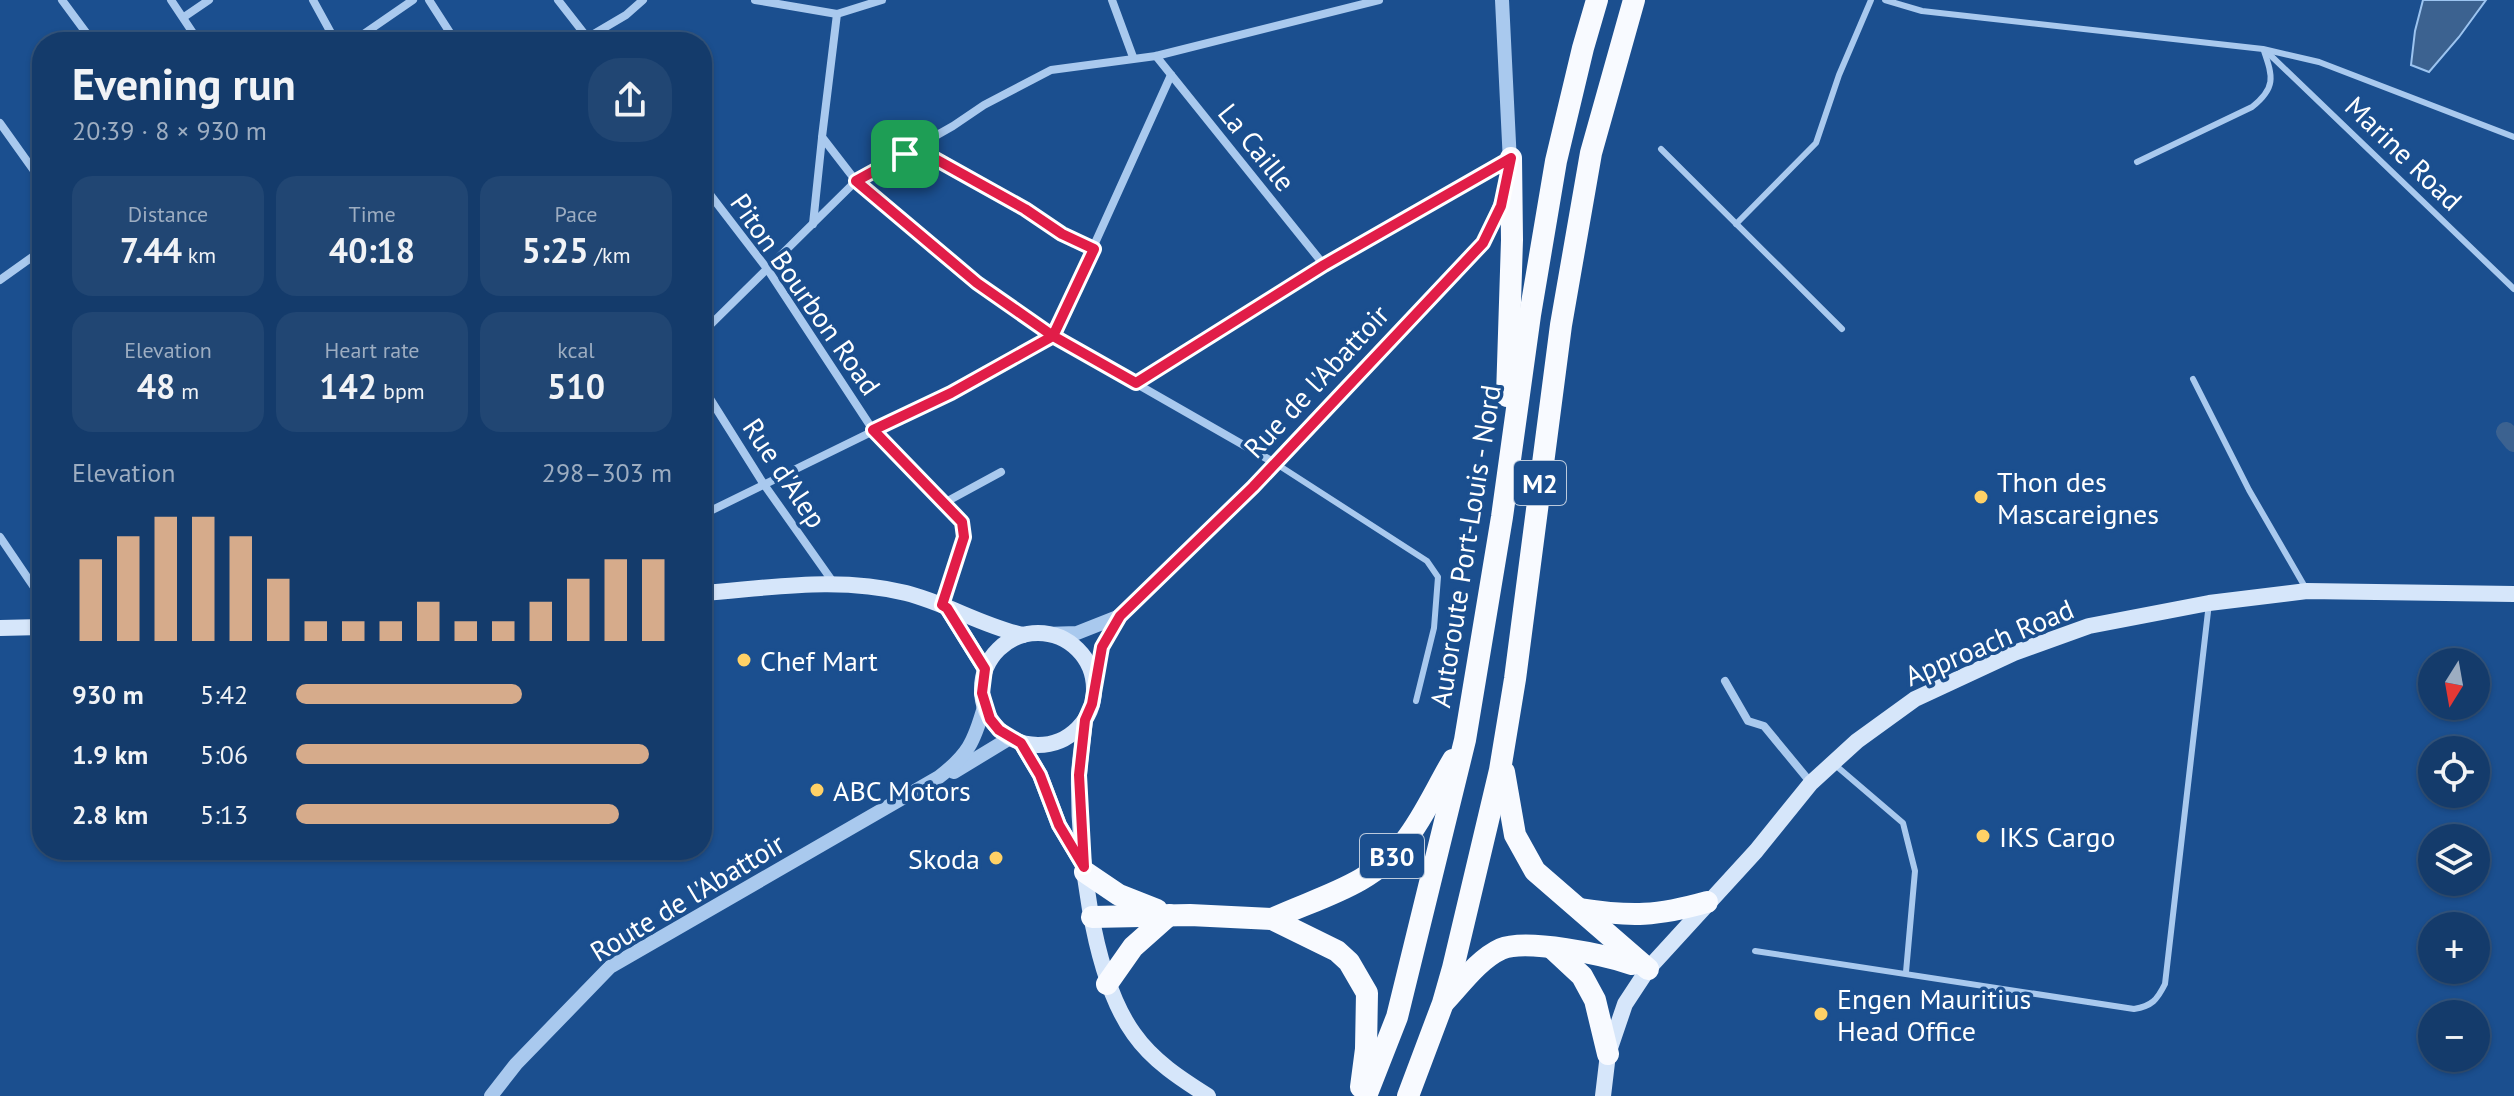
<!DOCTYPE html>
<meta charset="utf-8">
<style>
:root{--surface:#143b6b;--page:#214673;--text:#f1f3f6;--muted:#9dadc1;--line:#33557e;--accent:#d6ab8b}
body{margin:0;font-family:"PT Sans",sans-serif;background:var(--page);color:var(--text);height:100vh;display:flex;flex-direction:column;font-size:30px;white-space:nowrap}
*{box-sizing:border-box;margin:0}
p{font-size:26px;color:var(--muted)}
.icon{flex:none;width:44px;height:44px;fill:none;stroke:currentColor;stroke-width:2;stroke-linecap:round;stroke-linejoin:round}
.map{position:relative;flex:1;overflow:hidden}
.sheet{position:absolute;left:32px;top:32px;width:680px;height:828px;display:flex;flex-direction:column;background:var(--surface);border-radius:32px;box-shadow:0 2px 6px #0004,0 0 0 2px var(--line)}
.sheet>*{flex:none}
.needle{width:52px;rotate:191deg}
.tools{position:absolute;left:2418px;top:648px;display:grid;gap:16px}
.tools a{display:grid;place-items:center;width:72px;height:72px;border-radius:50%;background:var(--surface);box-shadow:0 2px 6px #0004,0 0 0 2px var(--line);font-size:40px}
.pin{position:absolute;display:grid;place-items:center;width:68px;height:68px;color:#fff;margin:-34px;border-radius:16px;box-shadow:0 4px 12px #0006}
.round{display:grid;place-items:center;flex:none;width:84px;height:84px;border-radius:32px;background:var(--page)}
.head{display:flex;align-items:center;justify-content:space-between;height:136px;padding:0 40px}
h1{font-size:44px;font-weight:700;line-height:60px}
.figures{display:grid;grid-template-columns:repeat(3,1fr);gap:12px;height:136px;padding:8px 40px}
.figures div{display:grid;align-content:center;border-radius:20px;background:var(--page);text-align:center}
.figures b{font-size:34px;font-weight:700}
.figures small{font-size:22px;font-weight:400}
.figures p{font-size:22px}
.chart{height:224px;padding:16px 40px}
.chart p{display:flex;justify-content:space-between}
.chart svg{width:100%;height:144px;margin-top:8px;stroke:var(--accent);stroke-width:6}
ul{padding:0 40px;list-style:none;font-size:26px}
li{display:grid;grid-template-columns:128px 96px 1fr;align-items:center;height:60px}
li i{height:20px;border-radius:10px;background:var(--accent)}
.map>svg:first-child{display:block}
.water{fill:#3c6290;stroke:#9cc4f0;stroke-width:2}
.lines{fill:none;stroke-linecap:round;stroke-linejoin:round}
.canal{stroke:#3c6290;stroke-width:20}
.service{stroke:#a9c9ee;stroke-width:6}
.minor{stroke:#a9c9ee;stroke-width:8}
.tertiary{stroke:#a9c9ee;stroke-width:14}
.secondary{stroke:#d6e6fa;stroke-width:16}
.trunk{stroke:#f8faff;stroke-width:22}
.route-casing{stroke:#fff;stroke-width:16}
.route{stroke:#e11d48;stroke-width:10}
.poi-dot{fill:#ffd166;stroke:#1b4f8f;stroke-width:3}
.labels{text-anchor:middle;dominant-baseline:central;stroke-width:7;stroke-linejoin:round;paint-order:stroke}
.shield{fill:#1b4f8f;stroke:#bbcadd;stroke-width:2}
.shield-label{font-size:26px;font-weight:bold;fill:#fff}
.street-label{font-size:28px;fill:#fff;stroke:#1b4f8f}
.poi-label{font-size:28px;fill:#fff;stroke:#1b4f8f;text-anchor:start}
</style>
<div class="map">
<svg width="2514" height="1096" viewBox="0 0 2514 1096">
<rect width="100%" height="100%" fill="#1b4f8f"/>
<polygon class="water" points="2423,0 2486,0 2459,37 2429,72 2411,65 2415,31"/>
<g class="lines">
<polyline class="canal" points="2506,432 2514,442"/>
<g class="service">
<polyline points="1885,0 1922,11 2263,49 2319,62 2514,137"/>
<polyline points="2266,51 2514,289"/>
<polyline points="1661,149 1842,329"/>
<path d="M2137,162L2252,107C2276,88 2273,77 2264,51"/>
<polyline points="1736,224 1816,143 1839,75 1871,0"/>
<polyline points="2193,379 2249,490 2305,587"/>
<polyline points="1275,463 1427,561 1438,577 1434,628 1416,701"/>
<polyline points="1834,764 1903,823 1915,871 1906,972"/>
<path d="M1755,951L2134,1009C2152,1006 2157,1000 2165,984L2209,603"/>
</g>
<g class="minor">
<polyline points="62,0 93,42"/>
<polyline points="171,0 199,42"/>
<polyline points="313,0 336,42"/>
<polyline points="429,0 456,42"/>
<polyline points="558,0 590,41"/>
<polyline points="755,0 837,14 882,0"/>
<polyline points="1112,0 1133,57"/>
<polyline points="837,14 822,137 856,181 977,283 1053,336 1275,463"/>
<polyline points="184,17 209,0"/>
<polyline points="587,38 626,15 643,0"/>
<polyline points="352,42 413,0"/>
<polyline points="1156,56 1324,265"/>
<polyline points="0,123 42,182"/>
<polyline points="906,154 930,156 1025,209 1062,234 1094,249"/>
<polyline points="702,184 768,270 873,430 962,522 964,537 942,605"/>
<polyline points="813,224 822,138"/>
<polyline points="0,280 42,250"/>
<polyline points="702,333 856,181 953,126 984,105 1051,70 1156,56 1379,0"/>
<polyline points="1136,383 1324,265 1509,159"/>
<polyline points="702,386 763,483 833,582"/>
<polyline points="944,503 1001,472"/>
<polyline points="702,515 951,393 1053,336 1171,75"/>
<polyline points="0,537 42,599"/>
<polyline points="1725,681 1748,721 1764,726 1811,783"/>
</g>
<g class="tertiary">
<polyline points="1502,0 1510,163"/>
<polyline points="1045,634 1077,633 1120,616"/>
<polyline points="1094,686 1102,647 1120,616 1253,487 1483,243 1493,224 1505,192"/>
<polyline points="954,772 1010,738"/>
<path d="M491,1096L516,1064L610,967L939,777C968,755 974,742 984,707"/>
</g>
<g class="secondary">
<path d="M702,593C771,588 838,576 906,593C946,603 982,626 1023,635"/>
<polyline points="947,608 985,669"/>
<polyline points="0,628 42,627"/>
<circle cx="1038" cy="689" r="56"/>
<path d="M1085,720C1083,738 1080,757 1079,775C1078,847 1091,975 1134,1034C1153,1061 1181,1079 1208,1096"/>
<polyline points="1021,743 1040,775 1059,825 1083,865"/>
<polyline points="1603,1096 1608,1054 1625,1004 1648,969 1756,851 1811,783 1857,741 1915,699 2014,653 2089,626 2209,603 2307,591 2514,594"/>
</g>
<g class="trunk">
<polyline points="1507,396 1512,240 1511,158"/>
<polyline points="1504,772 1515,835 1535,871 1648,969"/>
<polyline points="1085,872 1119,895 1157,910"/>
<path d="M1580,909C1632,917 1657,916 1707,902"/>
<polyline points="1092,917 1190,915 1272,919 1337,951 1349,962 1367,993 1366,1049 1361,1087"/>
<path d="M1272,919C1319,897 1373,885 1405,841C1424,817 1437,787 1453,760"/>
<polyline points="1553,949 1582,976 1595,1000 1608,1054"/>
<polyline points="1107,984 1133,947 1169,915"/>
<path d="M1445,1001C1461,984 1479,959 1501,949C1526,938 1605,955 1632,964"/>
<polyline points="1366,1096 1397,1017 1465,740 1502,517 1530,315 1556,161 1583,48 1597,0"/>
<polyline points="1408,1096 1443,1003 1453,968 1500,770 1515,679 1561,325 1591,153 1634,0"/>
</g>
</g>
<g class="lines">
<g class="route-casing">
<polyline id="route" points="905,154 856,181 977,283 1053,336 951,393 873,430 962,522 964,537 942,605 947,608 985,669 982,693 990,719 999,730 1021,743 1040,775 1059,825 1084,867 1079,775 1085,720 1092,704 1102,647 1120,616 1253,487 1483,243 1501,206 1511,158 1324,265 1136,383 1053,336 1094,249 1062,234 1025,209 930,156 905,154"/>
</g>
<use href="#route" class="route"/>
</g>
<g class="poi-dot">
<circle cx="1981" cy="497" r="8"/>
<circle cx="744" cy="660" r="8"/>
<circle cx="817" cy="790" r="8"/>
<circle cx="1983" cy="836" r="8"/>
<circle cx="996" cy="858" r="8"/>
<circle cx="1821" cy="1014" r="8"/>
</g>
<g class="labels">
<g class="shield">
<rect x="1514" y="461" width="52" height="44" rx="6"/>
<rect x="1360" y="834" width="64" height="44" rx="6"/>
</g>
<g class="shield-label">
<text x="1540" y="483">M2</text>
<text x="1392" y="856">B30</text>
</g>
<g class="street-label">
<text transform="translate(1257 147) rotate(51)">La Caille</text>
<text transform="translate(2404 153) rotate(44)">Marine Road</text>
<text transform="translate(806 294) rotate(55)">Piton Bourbon Road</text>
<text transform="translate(1316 381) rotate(-47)">Rue de l'Abattoir</text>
<text transform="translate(785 473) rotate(56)">Rue d'Alep</text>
<text transform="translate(1465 546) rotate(-81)">Autoroute Port-Louis - Nord</text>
<text transform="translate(1989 642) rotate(-23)">Approach Road</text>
<text transform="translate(687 897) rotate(-31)">Route de l'Abattoir</text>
</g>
<g class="poi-label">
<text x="1997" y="481">Thon des<tspan x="1997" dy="32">Mascareignes</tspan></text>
<text x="760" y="660">Chef Mart</text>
<text x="833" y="790">ABC Motors</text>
<text x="1999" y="836">IKS Cargo</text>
<text x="980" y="858" text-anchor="end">Skoda</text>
<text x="1837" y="998">Engen Mauritius<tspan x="1837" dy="32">Head Office</tspan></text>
</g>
</g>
</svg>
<div class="tools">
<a><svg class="needle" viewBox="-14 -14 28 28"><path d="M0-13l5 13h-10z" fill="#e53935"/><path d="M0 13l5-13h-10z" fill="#9dadc1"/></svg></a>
<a><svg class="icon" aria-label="locate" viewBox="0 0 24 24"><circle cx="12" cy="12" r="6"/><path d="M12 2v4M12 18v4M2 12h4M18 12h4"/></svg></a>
<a><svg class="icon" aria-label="layers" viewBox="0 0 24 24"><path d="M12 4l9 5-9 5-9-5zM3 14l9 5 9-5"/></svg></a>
<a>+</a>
<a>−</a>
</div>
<div class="pin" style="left:905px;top:154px;background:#1e9e55"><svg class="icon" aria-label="arrive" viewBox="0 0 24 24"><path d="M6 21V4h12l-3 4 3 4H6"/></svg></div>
<section class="sheet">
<div class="head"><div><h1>Evening run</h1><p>20:39 · 8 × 930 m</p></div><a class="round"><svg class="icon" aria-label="share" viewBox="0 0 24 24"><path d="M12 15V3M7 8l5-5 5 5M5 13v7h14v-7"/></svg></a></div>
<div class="figures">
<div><p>Distance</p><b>7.44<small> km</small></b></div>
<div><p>Time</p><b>40:18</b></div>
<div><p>Pace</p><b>5:25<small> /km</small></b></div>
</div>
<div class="figures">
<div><p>Elevation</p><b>48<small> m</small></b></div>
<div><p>Heart rate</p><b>142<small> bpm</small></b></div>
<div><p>kcal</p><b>510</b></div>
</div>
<div class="chart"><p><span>Elevation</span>298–303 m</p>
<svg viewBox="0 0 160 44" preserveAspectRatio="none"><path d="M5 44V19M15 44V12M25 44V6M35 44V6M45 44V12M55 44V25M65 44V38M75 44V38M85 44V38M95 44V32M105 44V38M115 44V38M125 44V32M135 44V25M145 44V19M155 44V19"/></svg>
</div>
<ul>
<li><b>930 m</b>5:42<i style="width:60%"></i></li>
<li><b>1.9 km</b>5:06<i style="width:94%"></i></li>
<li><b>2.8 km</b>5:13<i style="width:86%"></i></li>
</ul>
</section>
</div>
